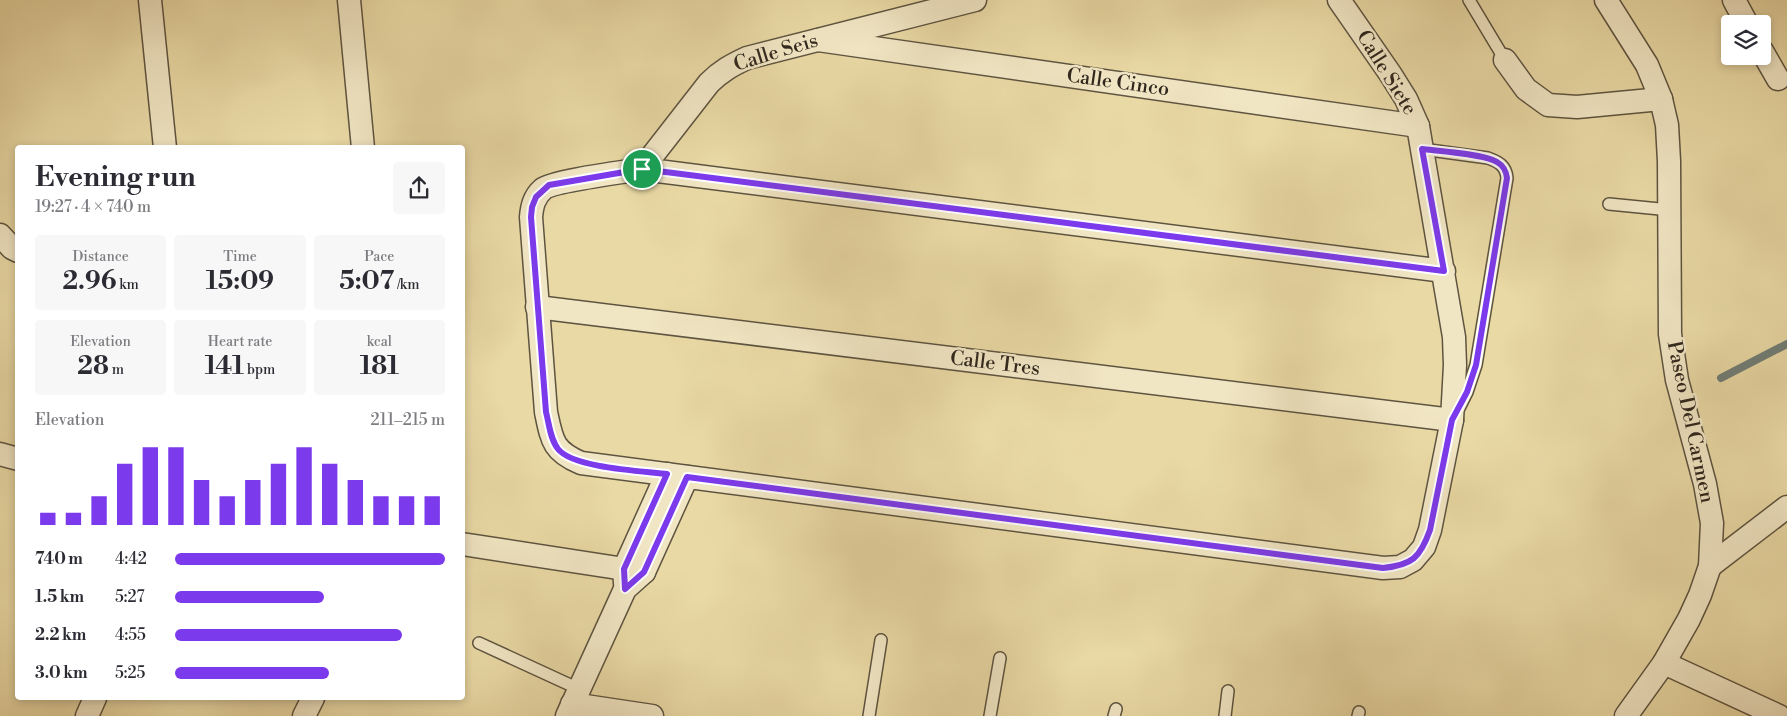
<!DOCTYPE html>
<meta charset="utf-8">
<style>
:root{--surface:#fff;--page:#f7f7f7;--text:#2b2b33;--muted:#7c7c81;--accent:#7c3aed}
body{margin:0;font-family:"Libre Bodoni",serif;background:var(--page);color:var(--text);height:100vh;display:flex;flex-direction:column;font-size:19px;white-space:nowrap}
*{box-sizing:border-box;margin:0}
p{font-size:16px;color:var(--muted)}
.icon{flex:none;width:28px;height:28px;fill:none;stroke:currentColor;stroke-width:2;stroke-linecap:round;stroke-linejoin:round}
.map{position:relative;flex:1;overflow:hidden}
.side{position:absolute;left:15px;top:145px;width:450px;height:555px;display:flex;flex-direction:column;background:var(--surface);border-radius:5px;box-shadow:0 2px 8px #0003}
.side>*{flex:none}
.fabs{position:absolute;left:1721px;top:15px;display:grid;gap:10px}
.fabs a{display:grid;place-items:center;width:50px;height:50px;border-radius:5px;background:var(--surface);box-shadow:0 2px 8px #0003;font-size:25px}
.pin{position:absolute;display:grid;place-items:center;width:42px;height:42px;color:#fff;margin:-21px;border:2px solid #fff;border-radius:50%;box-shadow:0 1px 5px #0007}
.round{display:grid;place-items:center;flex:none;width:52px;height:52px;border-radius:5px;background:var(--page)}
.head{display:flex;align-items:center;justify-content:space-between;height:85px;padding:0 20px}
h1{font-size:28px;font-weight:800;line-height:38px}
.figures{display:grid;grid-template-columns:repeat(3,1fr);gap:8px;height:85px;padding:5px 20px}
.figures div{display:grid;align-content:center;border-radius:5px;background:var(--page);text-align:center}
.figures b{font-size:25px;font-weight:800}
.figures small{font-size:14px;font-weight:400}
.figures p{font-size:14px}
.chart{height:140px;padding:10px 20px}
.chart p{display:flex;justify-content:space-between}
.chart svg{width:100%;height:90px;margin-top:5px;stroke:var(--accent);stroke-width:6}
ul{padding:0 20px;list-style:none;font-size:16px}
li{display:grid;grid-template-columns:80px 60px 1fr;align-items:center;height:38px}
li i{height:12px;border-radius:6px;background:var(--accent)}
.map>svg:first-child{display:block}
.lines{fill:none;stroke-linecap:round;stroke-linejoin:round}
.stream{stroke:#707e76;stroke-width:8}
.service-casing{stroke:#5e5440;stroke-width:14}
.minor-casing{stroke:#5e5440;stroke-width:25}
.service{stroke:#f1e6c4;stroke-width:11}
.minor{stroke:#f1e6c4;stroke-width:22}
.route-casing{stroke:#fff;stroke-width:10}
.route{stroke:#7c3aed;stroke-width:6}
.labels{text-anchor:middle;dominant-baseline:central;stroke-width:5;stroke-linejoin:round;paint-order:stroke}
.street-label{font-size:20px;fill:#2f271e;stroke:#f1e6c4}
</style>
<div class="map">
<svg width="1787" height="716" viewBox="0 0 1787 716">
<rect width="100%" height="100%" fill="#e9d9a5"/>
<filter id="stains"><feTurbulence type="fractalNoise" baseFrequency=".004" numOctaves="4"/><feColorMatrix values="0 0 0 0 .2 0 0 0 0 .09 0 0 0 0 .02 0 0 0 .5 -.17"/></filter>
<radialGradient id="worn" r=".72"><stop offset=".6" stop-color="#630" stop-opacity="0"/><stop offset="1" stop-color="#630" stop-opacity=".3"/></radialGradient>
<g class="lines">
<polyline class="stream" points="1721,378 1787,344"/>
<g class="service-casing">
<g id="service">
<polyline points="1469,0 1505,60"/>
<path d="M1422,149L1488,158C1499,162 1506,166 1507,178L1476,365L1467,392L1458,410"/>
<polyline points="1609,204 1670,210"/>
<polyline points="479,643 579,689"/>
<polyline points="869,716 881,640"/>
<polyline points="990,716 1000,658"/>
<polyline points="1114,716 1116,709"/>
<polyline points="1225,716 1228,691"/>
<polyline points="1358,716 1359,712"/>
</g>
</g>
<g class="minor-casing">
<g id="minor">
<polyline points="150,0 165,148"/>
<polyline points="349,0 363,148"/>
<path d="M1339,0L1391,75L1406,99L1418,126L1454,337L1455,365L1452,420L1430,530L1424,547L1413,560L1400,567L1383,568L581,463C553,451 552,441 546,412L531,217C532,206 534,197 543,189C553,181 624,172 642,169L1444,271"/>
<polyline points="1606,0 1647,65 1661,99 1667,125 1669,161 1670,334 1677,380 1705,484 1712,523 1710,566 1700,595 1689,619 1664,663 1626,716"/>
<polyline points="1734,0 1747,24"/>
<polyline points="818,40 1418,126"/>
<polyline points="1762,51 1778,79"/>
<polyline points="1505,60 1526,89 1548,105 1577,107 1661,99"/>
<path d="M642,169L709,83C721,71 732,65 747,58L975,0"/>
<polyline points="0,235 12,248 18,251"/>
<polyline points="537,307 1452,420"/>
<polyline points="0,454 18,459"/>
<polyline points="462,544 644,572"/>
<polyline points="1710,566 1787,507"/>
<polyline points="625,583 624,569 667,474"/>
<polyline points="1664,663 1779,716"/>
<polyline points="572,704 652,716"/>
<polyline points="87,716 95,698"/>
<polyline points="304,716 313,698"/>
<polyline points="567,716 625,589 644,572 687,477"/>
</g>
</g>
<use href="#service" class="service"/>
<use href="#minor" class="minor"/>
</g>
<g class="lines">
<g class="route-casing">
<path id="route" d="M1422,149C1439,151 1485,154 1497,162C1504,166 1506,171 1507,178L1476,365L1467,392L1452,420L1430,530C1420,558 1412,565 1383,568L687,477L644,572L625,589L624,569L667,474C642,471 573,468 558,449C550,439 549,423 546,412L531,217L532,207L536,197L549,185L642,169L1444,271Z"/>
</g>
<use href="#route" class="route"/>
</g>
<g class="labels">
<g class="street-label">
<text transform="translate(776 53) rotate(-17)">Calle Seis</text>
<text transform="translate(1386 73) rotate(58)">Calle Siete</text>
<text transform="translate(1118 83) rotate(8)">Calle Cinco</text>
<text transform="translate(995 364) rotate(7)">Calle Tres</text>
<text transform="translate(1690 422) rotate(78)">Paseo Del Carmen</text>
</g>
</g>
<rect width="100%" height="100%" filter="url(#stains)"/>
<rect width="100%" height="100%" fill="url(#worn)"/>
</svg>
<div class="fabs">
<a><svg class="icon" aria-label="layers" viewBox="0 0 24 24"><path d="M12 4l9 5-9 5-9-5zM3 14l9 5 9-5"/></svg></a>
</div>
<div class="pin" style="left:642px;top:169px;background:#1e9e55"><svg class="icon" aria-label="arrive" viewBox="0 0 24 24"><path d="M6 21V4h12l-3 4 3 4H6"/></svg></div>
<section class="side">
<div class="head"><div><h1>Evening run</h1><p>19:27 · 4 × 740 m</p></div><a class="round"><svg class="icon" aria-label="share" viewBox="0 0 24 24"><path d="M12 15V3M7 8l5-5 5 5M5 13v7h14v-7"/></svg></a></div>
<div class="figures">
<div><p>Distance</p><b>2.96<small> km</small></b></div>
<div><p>Time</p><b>15:09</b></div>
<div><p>Pace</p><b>5:07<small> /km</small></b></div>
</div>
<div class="figures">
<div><p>Elevation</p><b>28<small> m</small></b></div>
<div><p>Heart rate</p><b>141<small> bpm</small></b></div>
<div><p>kcal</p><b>181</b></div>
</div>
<div class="chart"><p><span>Elevation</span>211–215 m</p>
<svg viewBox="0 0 160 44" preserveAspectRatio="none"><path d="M5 44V38M15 44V38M25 44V30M35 44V14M45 44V6M55 44V6M65 44V22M75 44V30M85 44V22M95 44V14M105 44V6M115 44V14M125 44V22M135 44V30M145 44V30M155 44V30"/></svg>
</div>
<ul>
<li><b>740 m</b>4:42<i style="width:100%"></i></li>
<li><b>1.5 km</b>5:27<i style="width:55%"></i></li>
<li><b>2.2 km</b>4:55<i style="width:84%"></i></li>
<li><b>3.0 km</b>5:25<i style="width:57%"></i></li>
</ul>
</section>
</div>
